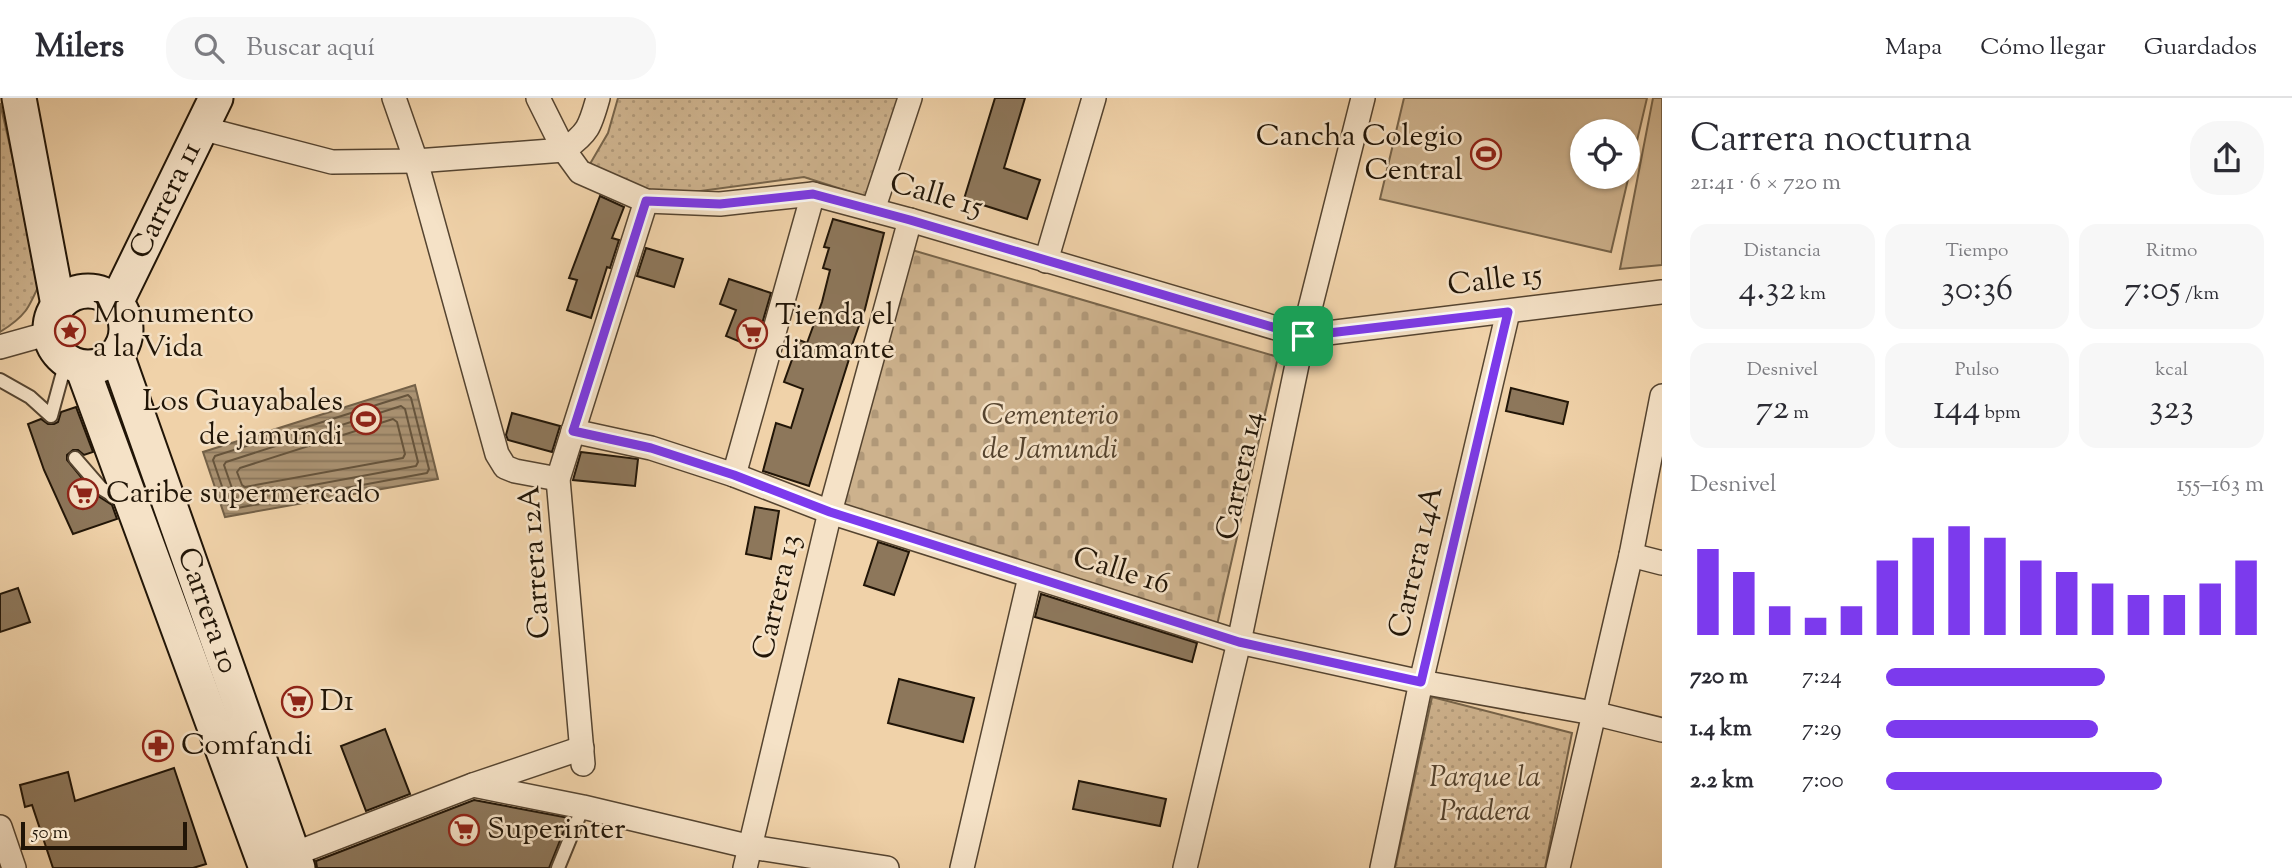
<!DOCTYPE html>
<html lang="es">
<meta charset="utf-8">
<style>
:root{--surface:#fff;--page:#f7f7f7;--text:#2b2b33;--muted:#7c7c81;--line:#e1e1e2;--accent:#7c3aed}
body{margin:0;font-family:"Sorts Mill Goudy",serif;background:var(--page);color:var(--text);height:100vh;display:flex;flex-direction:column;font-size:26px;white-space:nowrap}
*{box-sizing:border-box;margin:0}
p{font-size:23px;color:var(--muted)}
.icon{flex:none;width:38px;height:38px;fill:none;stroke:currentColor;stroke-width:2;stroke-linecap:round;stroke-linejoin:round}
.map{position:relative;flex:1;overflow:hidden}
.details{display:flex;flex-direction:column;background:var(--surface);width:630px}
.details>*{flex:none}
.buttons{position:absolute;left:1570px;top:21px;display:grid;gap:14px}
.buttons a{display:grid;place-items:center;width:70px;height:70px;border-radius:50%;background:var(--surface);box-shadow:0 2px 5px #0004;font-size:35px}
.scale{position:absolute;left:21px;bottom:18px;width:166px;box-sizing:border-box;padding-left:7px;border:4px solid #211507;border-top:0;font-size:19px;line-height:24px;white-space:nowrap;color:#211507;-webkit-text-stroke:5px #f5e2c7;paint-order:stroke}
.pin{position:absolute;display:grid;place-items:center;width:60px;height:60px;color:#fff;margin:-30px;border-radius:14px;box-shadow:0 4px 10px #0006}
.round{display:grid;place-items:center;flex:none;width:74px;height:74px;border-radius:28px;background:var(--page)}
.headline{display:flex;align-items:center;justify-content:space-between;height:119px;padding:0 28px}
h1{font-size:38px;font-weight:600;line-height:52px}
.stats{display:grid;grid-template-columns:repeat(3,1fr);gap:10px;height:119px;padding:7px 28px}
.stats div{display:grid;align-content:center;border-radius:18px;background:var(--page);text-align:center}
.stats b{font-size:35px;font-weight:600}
.stats small{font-size:19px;font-weight:400}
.stats p{font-size:19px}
.chart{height:196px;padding:14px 28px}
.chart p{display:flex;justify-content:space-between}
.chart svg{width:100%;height:126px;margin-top:7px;stroke:var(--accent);stroke-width:6}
ul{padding:0 28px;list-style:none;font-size:23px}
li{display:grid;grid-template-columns:112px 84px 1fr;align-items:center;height:52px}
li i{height:18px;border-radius:9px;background:var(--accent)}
header{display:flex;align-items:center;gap:42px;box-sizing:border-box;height:98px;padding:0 35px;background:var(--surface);border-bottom:2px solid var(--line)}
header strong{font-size:33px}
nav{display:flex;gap:38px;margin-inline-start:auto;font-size:24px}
.search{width:490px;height:63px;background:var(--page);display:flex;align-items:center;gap:18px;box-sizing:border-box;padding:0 24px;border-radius:28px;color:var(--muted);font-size:26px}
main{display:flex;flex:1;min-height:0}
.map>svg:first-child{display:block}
.grass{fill:#cdb28d;stroke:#77644a;stroke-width:2;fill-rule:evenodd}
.cemetery{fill:url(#cemetery-stones);stroke:#77644a;stroke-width:2}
.park{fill:url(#park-dots);stroke:#77644a;stroke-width:2}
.water{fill:url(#water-rules);stroke:#736047;stroke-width:2}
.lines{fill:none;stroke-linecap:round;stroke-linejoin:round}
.shore{stroke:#66543c;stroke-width:2}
.building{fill:#8d775b;stroke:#211507;stroke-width:2}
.lane-casing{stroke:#554430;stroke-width:16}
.street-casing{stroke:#554430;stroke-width:26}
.secondary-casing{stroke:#211507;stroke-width:37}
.lane{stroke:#f5e2c7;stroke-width:12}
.street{stroke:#f5e2c7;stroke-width:23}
.secondary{stroke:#f5e2c7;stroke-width:33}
.route-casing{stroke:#fff;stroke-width:14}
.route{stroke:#7c3aed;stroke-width:9}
.labels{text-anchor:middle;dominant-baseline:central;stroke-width:5;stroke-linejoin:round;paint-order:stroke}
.poi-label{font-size:30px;fill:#211507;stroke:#f5e2c7;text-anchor:start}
.street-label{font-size:30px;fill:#211507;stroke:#f5e2c7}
.park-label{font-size:30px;font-style:italic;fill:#55442f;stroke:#f5e2c7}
</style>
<header>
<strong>Milers</strong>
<div class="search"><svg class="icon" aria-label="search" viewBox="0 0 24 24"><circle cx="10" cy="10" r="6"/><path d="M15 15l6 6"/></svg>Buscar aquí</div>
<nav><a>Mapa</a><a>Cómo llegar</a><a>Guardados</a></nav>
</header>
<main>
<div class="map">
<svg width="1662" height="770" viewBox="0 0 1662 770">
<defs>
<pattern id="cemetery-stones" width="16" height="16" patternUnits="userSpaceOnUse" patternTransform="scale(1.75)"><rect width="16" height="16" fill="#cdb28d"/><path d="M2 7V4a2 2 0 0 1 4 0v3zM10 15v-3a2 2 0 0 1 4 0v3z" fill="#b09878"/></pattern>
<pattern id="park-dots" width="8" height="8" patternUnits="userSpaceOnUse" patternTransform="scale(1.75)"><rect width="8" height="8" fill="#cdb28d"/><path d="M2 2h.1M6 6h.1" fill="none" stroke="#b09878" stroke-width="1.8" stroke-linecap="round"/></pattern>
<pattern id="water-rules" width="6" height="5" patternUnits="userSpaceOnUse" patternTransform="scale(1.75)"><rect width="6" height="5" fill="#aa9272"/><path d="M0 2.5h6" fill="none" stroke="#8a765c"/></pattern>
</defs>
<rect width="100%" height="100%" fill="#f0d2a9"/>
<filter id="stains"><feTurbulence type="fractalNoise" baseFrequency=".00286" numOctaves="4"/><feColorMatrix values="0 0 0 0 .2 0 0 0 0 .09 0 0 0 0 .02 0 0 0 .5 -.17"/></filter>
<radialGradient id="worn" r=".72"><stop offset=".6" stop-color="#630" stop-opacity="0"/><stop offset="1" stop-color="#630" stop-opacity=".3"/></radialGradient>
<g class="grass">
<path d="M1404,0H1647L1611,154L1380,101ZM1628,33V79H1582V33Z"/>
<polygon points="1653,0 1662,0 1662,167 1620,171"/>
</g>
<polygon class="cemetery" points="912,152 1278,259 1217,527 838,416"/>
<g class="park">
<polygon points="618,0 900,0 866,99 804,79 648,100 587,71 608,35"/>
<path d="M0,5L41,182C29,210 26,218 0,234Z"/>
<polygon points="1432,599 1572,635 1545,770 1395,770"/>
</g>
<polygon class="water" points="415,287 438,381 225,419 203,354"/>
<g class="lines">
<g class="shore">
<polygon points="408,297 411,300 429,371 427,375 232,411 229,409 213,362 215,358"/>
<polygon points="401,308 405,311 418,364 416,368 238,401 235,399 224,367 226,364"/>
<polygon points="393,321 397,324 405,356 403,360 245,389 242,387 237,374 240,370"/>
</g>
</g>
<g class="building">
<polygon points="995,0 1025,0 1004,70 1040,82 1027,121 964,101"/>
<polygon points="600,98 624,109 612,140 619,142 610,170 607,169 591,220 567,212 577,182 569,180"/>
<polygon points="833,121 884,135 865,211 848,258 850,258 809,388 763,373 776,325 791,330 803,291 784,284 799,242 807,245 822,204 830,172 823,170 829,150 824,149"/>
<polygon points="646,150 683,161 674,189 637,178"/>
<polygon points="729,181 771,195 755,250 726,238 736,212 720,206"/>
<polygon points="1511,290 1568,304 1563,326 1506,313"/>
<polygon points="76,309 93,354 84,357 78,352 73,352 67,357 67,362 95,396 112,407 117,421 73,436 44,372 28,326 41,321 48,326 54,326 58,324 61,314"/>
<polygon points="512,315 560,328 552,354 508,342 506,337"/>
<polygon points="581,354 638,361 635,388 573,382"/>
<polygon points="755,409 779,413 771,461 746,456"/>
<polygon points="878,444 909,454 894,497 864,487"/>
<polygon points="18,490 30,524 0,534 0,496"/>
<polygon points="1041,496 1197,545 1192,564 1035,519"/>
<polygon points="899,581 974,600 963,644 888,625"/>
<polygon points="385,631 410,696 366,713 341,648"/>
<polygon points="174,670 206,766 193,770 53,770 32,707 25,709 20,687 68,674 75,703"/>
<polygon points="1079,683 1166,701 1160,728 1073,711"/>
<polygon points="474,702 569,720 549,770 317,770 316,763"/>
</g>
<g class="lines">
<g class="lane-casing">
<g id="lane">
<polyline points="0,282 30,299 51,318 66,263"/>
<polyline points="75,360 101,390 124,404"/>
<polyline points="558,770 583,709"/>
</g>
</g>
<g class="street-casing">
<g id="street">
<polyline points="394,0 416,63 497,356 505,369 515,373 558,381"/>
<polyline points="538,0 564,52 580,74 646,103 720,106 813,96 910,122 1303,238 1662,194"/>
<polyline points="201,30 332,64 416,63 564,52"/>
<path d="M564,52C588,35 590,29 598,0"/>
<polyline points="873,112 910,0"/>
<polyline points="1046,163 1094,0"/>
<polyline points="0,249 50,235"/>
<polyline points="573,333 651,350 734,377 830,414 1239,544 1421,584 1593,615 1662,632"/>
<polyline points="734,377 813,96"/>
<polyline points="1631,457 1662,465"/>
<polyline points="583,666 558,381 646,103"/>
<polyline points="473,687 583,709 751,749 887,770"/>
<polyline points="0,729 14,770"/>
<polyline points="294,756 473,687 582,650"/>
<polyline points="745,770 830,414 910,122"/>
<polyline points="962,770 1030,479"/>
<polyline points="1185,770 1239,544 1303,238 1363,0"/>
<polyline points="1382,770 1421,584 1508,214"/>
<polyline points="1558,770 1631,457 1662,298"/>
</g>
</g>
<g class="secondary-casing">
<g id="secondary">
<polyline points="19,0 58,207"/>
<circle cx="88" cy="231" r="38"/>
<path id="s1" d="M116,205L216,0"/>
<path id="s2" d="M117,257L298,770"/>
<polyline points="82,269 266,770"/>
</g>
</g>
<use href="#lane" class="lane"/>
<use href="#street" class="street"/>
<use href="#secondary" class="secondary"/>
</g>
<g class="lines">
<g class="route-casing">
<polygon id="route" points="813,96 910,122 1303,238 1508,214 1421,584 1239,544 830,414 734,377 651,350 573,333 646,103 720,106"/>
</g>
<use href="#route" class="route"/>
</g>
<defs>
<g id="stadium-ring" transform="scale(1.575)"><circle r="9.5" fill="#f5e2c7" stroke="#8f2418" stroke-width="1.5"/><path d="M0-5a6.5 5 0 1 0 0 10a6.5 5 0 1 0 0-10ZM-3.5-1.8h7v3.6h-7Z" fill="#8f2418"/></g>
<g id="sight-ring" transform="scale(1.575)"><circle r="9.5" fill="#f5e2c7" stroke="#8f2418" stroke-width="1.5"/><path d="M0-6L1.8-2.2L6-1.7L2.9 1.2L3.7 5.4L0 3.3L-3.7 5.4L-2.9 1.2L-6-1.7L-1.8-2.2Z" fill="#8f2418"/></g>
<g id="supermarket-ring" transform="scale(1.575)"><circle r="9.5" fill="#f5e2c7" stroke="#8f2418" stroke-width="1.5"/><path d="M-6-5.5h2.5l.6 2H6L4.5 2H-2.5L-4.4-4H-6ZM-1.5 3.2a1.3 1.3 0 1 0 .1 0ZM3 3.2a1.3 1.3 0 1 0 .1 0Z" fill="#8f2418"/></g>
<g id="pharmacy-ring" transform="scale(1.575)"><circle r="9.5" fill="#f5e2c7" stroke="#8f2418" stroke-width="1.5"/><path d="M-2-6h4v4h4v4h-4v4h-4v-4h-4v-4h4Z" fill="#8f2418"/></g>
</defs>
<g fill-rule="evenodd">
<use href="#stadium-ring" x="1486" y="56"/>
<use href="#sight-ring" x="70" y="233"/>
<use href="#supermarket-ring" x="752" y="235"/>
<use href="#stadium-ring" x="366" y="321"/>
<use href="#supermarket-ring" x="83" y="396"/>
<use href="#supermarket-ring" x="297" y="604"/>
<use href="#pharmacy-ring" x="158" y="648"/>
<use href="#supermarket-ring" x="464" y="732"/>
</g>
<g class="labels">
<g class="poi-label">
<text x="1463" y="39" text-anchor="end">Cancha Colegio<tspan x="1463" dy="34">Central</tspan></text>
<text x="93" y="216">Monumento<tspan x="93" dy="34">a la Vida</tspan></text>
<text x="775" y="218">Tienda el<tspan x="775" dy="34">diamante</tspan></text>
<text x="343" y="304" text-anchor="end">Los Guayabales<tspan x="343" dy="34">de jamundi</tspan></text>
<text x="106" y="396">Caribe supermercado</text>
<text x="320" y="604">D1</text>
<text x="181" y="648">Comfandi</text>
<text x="487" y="732">Superinter</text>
</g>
<g class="street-label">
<text transform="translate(936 98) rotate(16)">Calle 15</text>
<text stroke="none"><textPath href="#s1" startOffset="114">Carrera 11</textPath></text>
<text transform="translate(1495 183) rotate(-7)">Calle 15</text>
<text transform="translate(1241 378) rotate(-78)">Carrera 14</text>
<text transform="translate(536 464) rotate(-94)">Carrera 12A</text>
<text transform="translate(1417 464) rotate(-77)">Carrera 14A</text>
<text transform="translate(1121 474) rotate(17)">Calle 16</text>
<text transform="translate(778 499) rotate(-77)">Carrera 13</text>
<text stroke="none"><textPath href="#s2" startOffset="271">Carrera 10</textPath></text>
</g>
<g class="park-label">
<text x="1050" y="318">Cementerio<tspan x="1050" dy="34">de Jamundi</tspan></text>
<text x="1485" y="680">Parque la<tspan x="1485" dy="34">Pradera</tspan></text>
</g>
</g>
<rect width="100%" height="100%" filter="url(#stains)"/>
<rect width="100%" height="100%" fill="url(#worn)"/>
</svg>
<div class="buttons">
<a><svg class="icon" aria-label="locate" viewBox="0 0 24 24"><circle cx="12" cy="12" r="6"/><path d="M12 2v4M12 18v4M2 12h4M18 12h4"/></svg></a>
</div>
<div class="scale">50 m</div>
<div class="pin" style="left:1303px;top:238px;background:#1e9e55"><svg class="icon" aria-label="arrive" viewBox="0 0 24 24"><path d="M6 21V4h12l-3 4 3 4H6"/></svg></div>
</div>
<section class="details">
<div class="headline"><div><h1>Carrera nocturna</h1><p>21:41 · 6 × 720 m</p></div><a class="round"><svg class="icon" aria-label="share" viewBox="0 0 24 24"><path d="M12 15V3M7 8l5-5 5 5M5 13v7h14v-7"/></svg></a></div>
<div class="stats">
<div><p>Distancia</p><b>4.32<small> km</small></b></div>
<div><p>Tiempo</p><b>30:36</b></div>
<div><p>Ritmo</p><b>7:05<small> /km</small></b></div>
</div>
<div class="stats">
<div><p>Desnivel</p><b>72<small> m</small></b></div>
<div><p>Pulso</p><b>144<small> bpm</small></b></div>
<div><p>kcal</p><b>323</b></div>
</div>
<div class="chart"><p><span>Desnivel</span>155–163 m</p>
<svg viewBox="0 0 160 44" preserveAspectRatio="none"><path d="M5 44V14M15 44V22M25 44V34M35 44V38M45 44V34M55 44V18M65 44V10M75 44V6M85 44V10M95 44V18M105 44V22M115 44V26M125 44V30M135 44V30M145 44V26M155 44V18"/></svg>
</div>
<ul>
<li><b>720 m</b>7:24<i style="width:58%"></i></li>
<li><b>1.4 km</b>7:29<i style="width:56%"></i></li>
<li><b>2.2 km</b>7:00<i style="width:73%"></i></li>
</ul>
</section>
</main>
